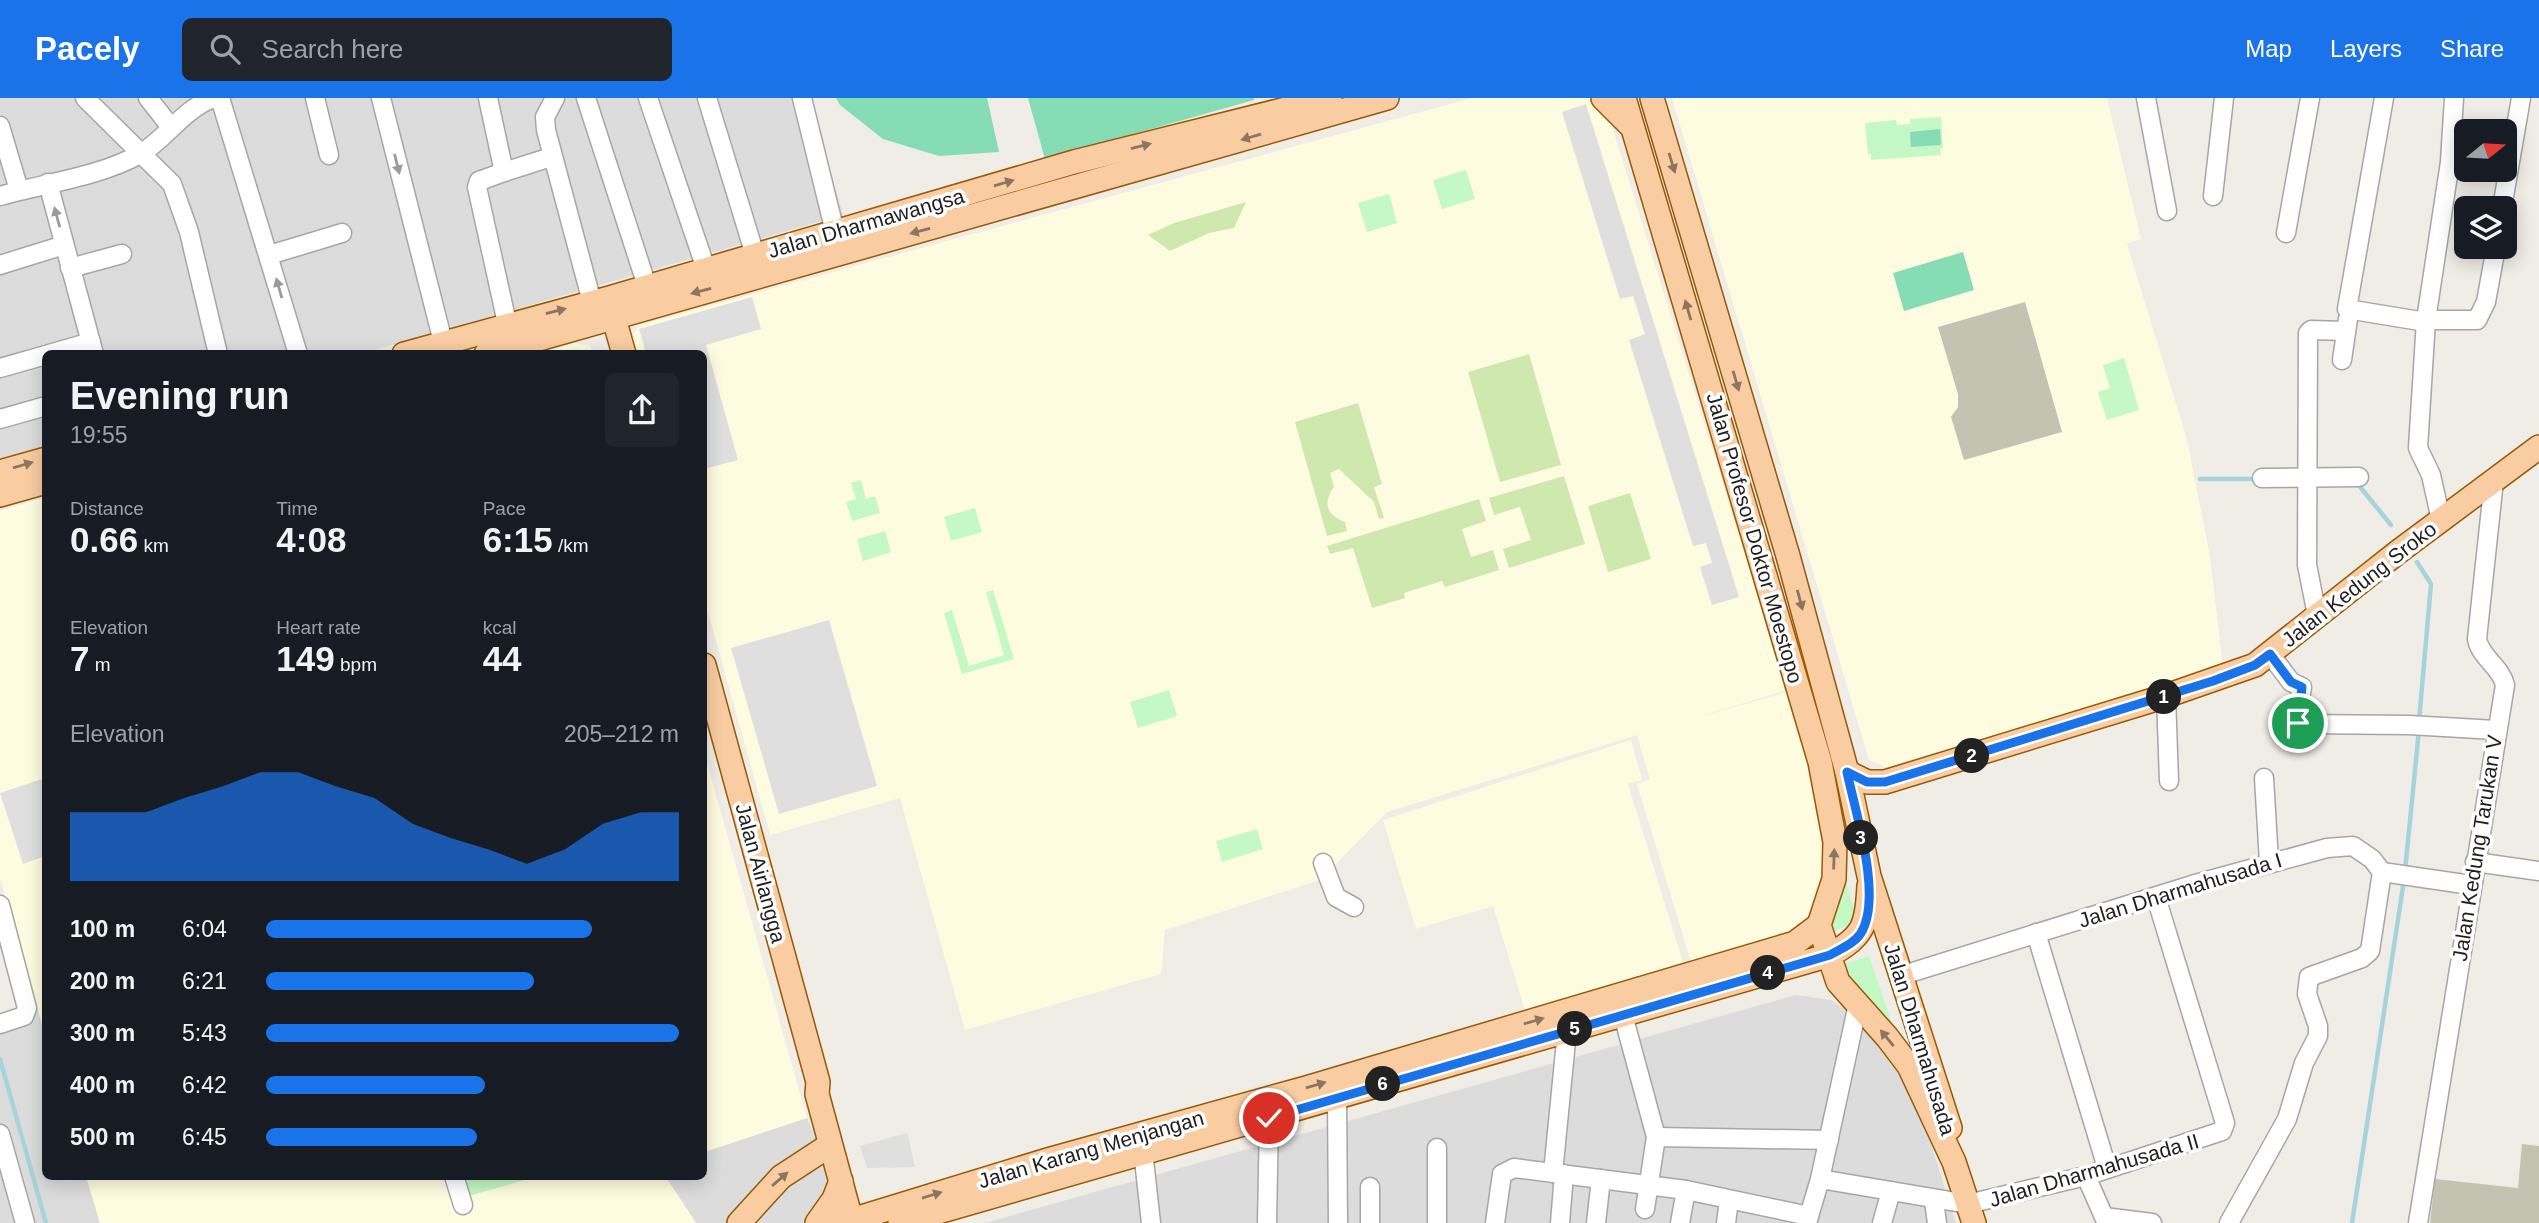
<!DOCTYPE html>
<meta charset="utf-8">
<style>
:root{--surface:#171b24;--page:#20242c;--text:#f1f3f6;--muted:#9ea1a6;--accent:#1a73e8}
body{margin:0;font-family:Helvetica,sans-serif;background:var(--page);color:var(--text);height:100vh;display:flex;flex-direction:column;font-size:26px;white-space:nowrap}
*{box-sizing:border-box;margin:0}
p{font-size:23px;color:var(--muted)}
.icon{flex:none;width:38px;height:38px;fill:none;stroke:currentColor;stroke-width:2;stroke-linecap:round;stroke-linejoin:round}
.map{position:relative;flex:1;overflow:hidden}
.drawer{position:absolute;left:42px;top:252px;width:665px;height:830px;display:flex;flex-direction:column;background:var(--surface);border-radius:10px;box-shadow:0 4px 18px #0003}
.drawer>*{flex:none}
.needle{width:46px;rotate:72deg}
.tools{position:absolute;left:2454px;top:21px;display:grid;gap:14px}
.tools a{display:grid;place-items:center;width:63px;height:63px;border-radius:10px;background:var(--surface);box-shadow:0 4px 18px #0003;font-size:35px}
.pin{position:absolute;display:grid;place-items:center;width:60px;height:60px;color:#fff;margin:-30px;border:4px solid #fff;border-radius:50%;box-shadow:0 2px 7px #0007}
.km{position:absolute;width:35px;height:35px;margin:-18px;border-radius:50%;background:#222;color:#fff;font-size:19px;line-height:35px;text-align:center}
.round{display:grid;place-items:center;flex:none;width:74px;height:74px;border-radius:10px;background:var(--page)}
.head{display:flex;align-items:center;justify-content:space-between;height:119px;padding:0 28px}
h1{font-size:38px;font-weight:700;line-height:52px}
.figures{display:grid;grid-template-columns:repeat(3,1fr);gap:10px;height:119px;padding:7px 28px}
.figures div{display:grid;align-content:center}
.figures b{font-size:35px;font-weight:700}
.figures small{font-size:19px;font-weight:400}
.figures p{font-size:19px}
.chart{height:196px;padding:14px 28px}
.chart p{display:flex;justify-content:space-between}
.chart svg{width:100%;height:126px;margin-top:7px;fill:var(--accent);opacity:.7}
ul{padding:0 28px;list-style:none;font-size:23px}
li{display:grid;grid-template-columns:112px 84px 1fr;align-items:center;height:52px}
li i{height:18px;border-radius:9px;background:var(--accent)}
header{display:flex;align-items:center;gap:42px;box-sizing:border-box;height:98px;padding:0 35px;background:var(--accent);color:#fff}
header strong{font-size:33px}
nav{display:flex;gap:38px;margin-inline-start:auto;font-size:24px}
.search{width:490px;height:63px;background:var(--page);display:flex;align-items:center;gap:18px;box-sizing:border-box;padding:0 24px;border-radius:10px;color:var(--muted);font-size:26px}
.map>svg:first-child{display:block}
.residential{fill:#dddcdc}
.education{fill:#fefce0}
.construction{fill:#c4c3b1}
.grass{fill:#cfe8ad}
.park{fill:#c4f8c4}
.pitch{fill:#86dcb4}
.parking{fill:#dfdfdf}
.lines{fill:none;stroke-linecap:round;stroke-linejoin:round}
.stream{stroke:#a7d4dc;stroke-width:4.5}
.minor-casing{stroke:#a6a6a6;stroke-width:21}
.major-casing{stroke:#965a04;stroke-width:26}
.minor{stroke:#fff;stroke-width:18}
.major{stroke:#f9cca1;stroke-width:23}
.oneway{fill:#8c7660}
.oneway2{fill:#9a9a9a}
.route-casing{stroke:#fff;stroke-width:14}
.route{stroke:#1a73e8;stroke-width:9}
.labels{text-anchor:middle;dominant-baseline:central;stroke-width:7;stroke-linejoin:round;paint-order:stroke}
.street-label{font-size:21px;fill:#1f1f1f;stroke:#fff}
</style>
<header>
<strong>Pacely</strong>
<div class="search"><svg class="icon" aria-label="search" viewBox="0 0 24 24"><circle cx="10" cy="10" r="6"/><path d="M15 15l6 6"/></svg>Search here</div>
<nav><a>Map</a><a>Layers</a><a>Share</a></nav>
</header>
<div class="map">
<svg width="2539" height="1125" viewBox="0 0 2539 1125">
<rect width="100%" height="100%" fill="#f0ece6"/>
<g class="residential">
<polygon points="0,0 809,0 843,117 364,255 46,256 45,348 0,361"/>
<polygon points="1796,897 1831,902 1853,917 1887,953 1924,1024 1956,1125 985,1125"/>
<polygon points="36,903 45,937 46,1078 86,1078 100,1125 0,1125 0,934 10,930"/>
<polygon points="807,1020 831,1075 832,1094 815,1117 802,1125 696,1125 665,1078 704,1078 704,1054"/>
</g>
<g class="education">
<polygon points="1472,0 1598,0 1606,9 1787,592 1685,623 1787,594 1832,746 1820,804 1797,835 1692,867 1637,686 1650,681 1637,637 1387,714 1320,782 1165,832 1161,876 965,932 900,700 770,737 704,500 704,256 637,255 633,241 635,232 639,227"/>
<polygon points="1672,0 2107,0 2141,141 2127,146 2187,341 2210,459 2223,569 1887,669 1869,662"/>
<polygon points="574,245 590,248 593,255 538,255"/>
<polygon points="45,399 45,937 0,780 0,413"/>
<polygon points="1631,642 1642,682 1628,686 1684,868 1526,916 1493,808 1416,831 1383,722"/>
<polygon points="704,654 807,1020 704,1054"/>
<polygon points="86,1078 665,1078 696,1125 100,1125"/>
</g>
<g class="construction">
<polygon points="2025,204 2062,334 1964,362 1951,319 1958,309 1958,296 1938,229"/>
<polygon points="2522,1046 2539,1048 2539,1125 2430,1125 2435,1081 2518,1090"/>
</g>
<g class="grass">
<polygon points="1246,104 1234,130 1209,135 1170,153 1148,137 1174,125"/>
<polygon points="1529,256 1561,367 1500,384 1468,274"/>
<path d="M1358,305L1382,386L1374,389L1384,420L1379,421L1374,404L1339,371L1330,375L1334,389C1322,405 1327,417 1345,424L1347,433L1327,438L1295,324Z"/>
<polygon points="1564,378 1585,446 1509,470 1503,451 1531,442 1520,409 1494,417 1489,400"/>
<polygon points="1630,395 1651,461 1608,474 1588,408"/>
<polygon points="1479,401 1486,423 1462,431 1471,459 1493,452 1499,472 1445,489 1442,483 1404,495 1405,500 1372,510 1353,450 1330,456 1327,448"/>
</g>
<g class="park">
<polygon points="1941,19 1943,50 1940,51 1941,57 1871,62 1871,56 1868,56 1865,25 1896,22 1897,27 1910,26 1910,21"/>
<polygon points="1466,72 1475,101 1442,111 1433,82"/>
<polygon points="1389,96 1397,125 1367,134 1358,105"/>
<polygon points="2124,260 2139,312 2107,322 2098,294 2110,290 2103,267"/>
<polygon points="861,382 866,401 875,398 880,415 852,423 846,404 856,401 851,385"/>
<polygon points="975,410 982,434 951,443 944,419"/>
<polygon points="885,433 891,454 863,463 857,441"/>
<polygon points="993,492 1014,561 962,576 944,515 952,512 969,568 1004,557 986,494"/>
<polygon points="1169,592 1177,618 1138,630 1130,604"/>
<polygon points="1257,731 1263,751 1222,764 1216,743"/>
<polygon points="1844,778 1858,825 1825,835"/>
<polygon points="1869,858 1894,932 1868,900 1840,882 1836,869"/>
<polygon points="459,1078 539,1078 465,1099"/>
</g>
<g class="pitch">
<polygon points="836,0 987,0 999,54 939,58 883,41 840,7"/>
<polygon points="1028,0 1254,0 1254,2 1045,61"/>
<polygon points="1940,31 1941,47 1911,49 1910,34"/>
<polygon points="1963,154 1974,192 1904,213 1893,175"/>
</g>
<g class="parking">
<polygon points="1586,6 1739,499 1712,507 1700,469 1712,465 1706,445 1693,448 1629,242 1645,236 1633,198 1620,201 1562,14"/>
<polygon points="752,199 761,231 706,247 738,362 704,371 704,256 646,255 639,231"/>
<polygon points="829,522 877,688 779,716 731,550"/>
<polygon points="42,681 46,693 45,758 23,766 0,695"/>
<polygon points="907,1035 915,1069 867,1070 860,1048"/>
</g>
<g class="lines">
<g class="stream">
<polyline points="2200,381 2259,381"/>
<polyline points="2357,385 2391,427"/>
<polyline points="2417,464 2431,486 2419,623"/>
<polyline points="2405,773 2419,632"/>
<polyline points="0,961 46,1125"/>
<polyline points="2352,1125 2404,782"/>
</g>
<g class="minor-casing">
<g id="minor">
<polyline points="85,0 172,86 189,134 218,256"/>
<polyline points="148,0 170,28"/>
<polyline points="220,0 298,256"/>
<polyline points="315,0 329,57"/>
<polyline points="381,0 443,244"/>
<polyline points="488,0 504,74 479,83 477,89 507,225"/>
<polyline points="555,0 545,19 546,32 592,204"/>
<polyline points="586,0 647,188"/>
<polyline points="648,0 706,171"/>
<polyline points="707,0 755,157"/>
<polyline points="802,0 835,134"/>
<polyline points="2146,0 2167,113"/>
<polyline points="2384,0 2347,211 2426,224"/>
<polyline points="0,28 19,92"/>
<polyline points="504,74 551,59"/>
<polyline points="48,85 94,256"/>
<path d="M0,98C45,85 99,79 140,56C166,41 181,13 213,0"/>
<polyline points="2213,98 2224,0"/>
<polyline points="2502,110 2521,0"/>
<polyline points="2286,135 2310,0"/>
<polyline points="269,157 342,135"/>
<polyline points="0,167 64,147"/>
<polyline points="70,170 122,156"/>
<polyline points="2426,222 2477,222 2486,204 2496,149"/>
<polyline points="49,256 91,244"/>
<polyline points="2342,262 2348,221"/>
<polyline points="0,270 46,257"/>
<polyline points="0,321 46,308"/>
<polyline points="2262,380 2359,379"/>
<polyline points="2441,422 2431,377 2418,350 2426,222 2450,64 2454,0"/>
<polyline points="2317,517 2307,467 2308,235 2311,232 2346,233"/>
<polyline points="2270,556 2291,584 2302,589 2297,621 2300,626 2409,627 2496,632"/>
<polyline points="2166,598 2169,683"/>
<polyline points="2264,680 2269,764"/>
<polyline points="2475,764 2539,773"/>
<polyline points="1323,765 1336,799 1354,809"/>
<polyline points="2382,774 2471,787"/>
<polyline points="0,807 27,910 24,918 0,926"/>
<polyline points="2036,835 2107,1070"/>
<polyline points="1900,878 2192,787 2327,750 2353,748 2372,761 2382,774 2370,853 2362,860 2309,879 2307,896 2318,928 2318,938 2304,965 2287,1021 2229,1125"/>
<polyline points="1623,917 1656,1039 1645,1111"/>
<polyline points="1337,1000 1338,1125"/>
<polyline points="0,1036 25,1125"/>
<polyline points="1656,1039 1829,1042"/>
<polyline points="1437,1050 1437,1125"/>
<polyline points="1143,1053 1151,1125"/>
<polyline points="1553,1075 1567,933"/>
<polyline points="454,1078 463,1107"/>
<polyline points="2086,1078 2104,1119 2152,1125"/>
<polyline points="1820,1081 1968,1106 2086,1078 2222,1033 2225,1025 2156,799"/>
<polyline points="1934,1103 1937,1125"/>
<polyline points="1267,1125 1269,1020"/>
<polyline points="1370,1125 1370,1089"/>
<polyline points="1495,1125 1502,1076 1514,1070 1686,1092 1809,1118"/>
<polyline points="1560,1125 1564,1076"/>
<polyline points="1596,1125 1601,1081"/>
<polyline points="1680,1125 1686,1092"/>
<polyline points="1726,1125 1729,1102"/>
<polyline points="1807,1125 1820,1081 1858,906"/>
<polyline points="1882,1125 1891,1093"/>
<path d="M2418,1125L2505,587C2501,569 2480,559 2477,541L2494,382"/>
</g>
</g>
<g class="major-casing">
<g id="major">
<polyline points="1603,0 1629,26"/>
<polyline points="1624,0 1820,664 1835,744 1834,781 1819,827 1838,884 1887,939 1909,968 1954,1064 1974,1125"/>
<polyline points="1652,0 1788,458 1847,674 1869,778 1950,1030"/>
<polyline points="609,203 624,256"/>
<polyline points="404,256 609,200 1074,64 1330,0"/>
<polyline points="486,256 1387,0"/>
<polyline points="0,374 46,361"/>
<polyline points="0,397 46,384"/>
<polyline points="704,567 818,984 817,996 852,1125"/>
<polyline points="1847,674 1867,684 1885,684 2166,598 2255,567 2398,454 2539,349"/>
<polyline points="739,1125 781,1079 830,1047"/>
<polyline points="817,1125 834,1101 841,1083"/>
<polyline points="842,1125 1051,1061 1306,990 1795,845 1819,827"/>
<path d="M900,1125L1830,857C1864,838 1867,827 1869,788"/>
</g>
</g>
<use href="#minor" class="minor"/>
<use href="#major" class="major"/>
</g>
<defs><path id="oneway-solid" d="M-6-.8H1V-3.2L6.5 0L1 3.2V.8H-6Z" transform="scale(1.75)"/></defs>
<g class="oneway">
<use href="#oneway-solid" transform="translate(1251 39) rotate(164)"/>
<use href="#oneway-solid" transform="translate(1141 48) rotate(-14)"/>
<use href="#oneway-solid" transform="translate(1672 65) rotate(73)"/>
<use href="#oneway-solid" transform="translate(1004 85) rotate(-16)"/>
<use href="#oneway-solid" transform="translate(920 133) rotate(165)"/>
<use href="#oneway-solid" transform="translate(701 193) rotate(165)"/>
<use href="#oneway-solid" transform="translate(1688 212) rotate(-106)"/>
<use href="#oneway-solid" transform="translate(556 213) rotate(-14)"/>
<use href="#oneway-solid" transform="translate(1736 283) rotate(74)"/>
<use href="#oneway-solid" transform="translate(23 367) rotate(-16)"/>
<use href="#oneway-solid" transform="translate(1800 502) rotate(75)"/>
<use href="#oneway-solid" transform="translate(1834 761) rotate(-88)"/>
<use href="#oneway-solid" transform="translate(1534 923) rotate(-16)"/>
<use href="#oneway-solid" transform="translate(1887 940) rotate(-129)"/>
<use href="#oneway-solid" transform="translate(1316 987) rotate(-16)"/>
<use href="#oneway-solid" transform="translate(780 1081) rotate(-41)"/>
<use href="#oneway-solid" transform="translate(932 1097) rotate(-17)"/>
</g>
<g class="oneway2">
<use href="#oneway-solid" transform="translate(397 66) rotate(76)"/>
<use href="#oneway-solid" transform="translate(57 119) rotate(-105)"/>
<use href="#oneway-solid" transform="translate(279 190) rotate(-106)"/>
</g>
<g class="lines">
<g class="route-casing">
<path id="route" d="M1269,1020L1830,857C1840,851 1854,846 1861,835C1883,799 1855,713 1847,674L1867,684H1885L2213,583L2255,567L2270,556L2291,584L2302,589L2298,625"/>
</g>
<use href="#route" class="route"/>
</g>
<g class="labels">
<g class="street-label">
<text transform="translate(866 125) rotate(-16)">Jalan Dharmawangsa</text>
<text transform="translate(1755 440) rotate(74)">Jalan Profesor Doktor Moestopo</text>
<text transform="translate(2359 486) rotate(-38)">Jalan Kedung Sroko</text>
<text transform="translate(2477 750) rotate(-81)">Jalan Kedung Tarukan V</text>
<text transform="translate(761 775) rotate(75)">Jalan Airlangga</text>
<text transform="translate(2180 792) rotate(-17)">Jalan Dharmahusada I</text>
<text transform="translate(1920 941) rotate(73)">Jalan Dharmahusada</text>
<text transform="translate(1091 1051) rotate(-16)">Jalan Karang Menjangan</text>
<text transform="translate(2094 1072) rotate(-16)">Jalan Dharmahusada II</text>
</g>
</g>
</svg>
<div class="tools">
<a><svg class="needle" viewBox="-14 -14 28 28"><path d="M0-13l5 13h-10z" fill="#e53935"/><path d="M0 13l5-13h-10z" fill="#9ea1a6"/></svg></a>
<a><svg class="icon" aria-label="layers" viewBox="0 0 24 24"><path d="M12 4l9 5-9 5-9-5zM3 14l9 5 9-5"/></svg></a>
</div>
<div class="pin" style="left:2298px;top:625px;background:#1e9e55"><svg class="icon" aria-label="arrive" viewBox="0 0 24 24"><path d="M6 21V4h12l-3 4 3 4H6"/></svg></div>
<div class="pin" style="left:1269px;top:1020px;background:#d93025"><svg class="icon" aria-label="check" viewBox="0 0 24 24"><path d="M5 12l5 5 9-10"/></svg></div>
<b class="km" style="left:2164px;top:599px">1</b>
<b class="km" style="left:1972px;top:658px">2</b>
<b class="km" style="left:1861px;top:740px">3</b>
<b class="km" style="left:1768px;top:875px">4</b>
<b class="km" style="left:1575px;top:931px">5</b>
<b class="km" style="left:1383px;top:986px">6</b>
<section class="drawer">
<div class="head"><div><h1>Evening run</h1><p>19:55</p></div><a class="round"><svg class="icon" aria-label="share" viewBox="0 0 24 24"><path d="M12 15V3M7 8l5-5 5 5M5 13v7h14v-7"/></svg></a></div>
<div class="figures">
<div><p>Distance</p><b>0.66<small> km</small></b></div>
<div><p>Time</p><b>4:08</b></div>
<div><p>Pace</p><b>6:15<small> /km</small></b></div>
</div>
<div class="figures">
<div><p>Elevation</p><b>7<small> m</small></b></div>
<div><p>Heart rate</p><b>149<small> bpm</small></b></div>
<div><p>kcal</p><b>44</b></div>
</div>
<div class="chart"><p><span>Elevation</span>205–212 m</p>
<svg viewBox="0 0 160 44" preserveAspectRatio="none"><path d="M0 44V20L10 20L20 20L30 15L40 11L50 6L60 6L70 11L80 15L90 24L100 29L110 33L120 38L130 33L140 24L150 20L160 20V44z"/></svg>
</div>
<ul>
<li><b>100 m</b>6:04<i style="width:79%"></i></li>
<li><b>200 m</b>6:21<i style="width:65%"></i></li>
<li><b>300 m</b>5:43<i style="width:100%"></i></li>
<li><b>400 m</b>6:42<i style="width:53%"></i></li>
<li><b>500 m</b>6:45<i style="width:51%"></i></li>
</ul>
</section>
</div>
